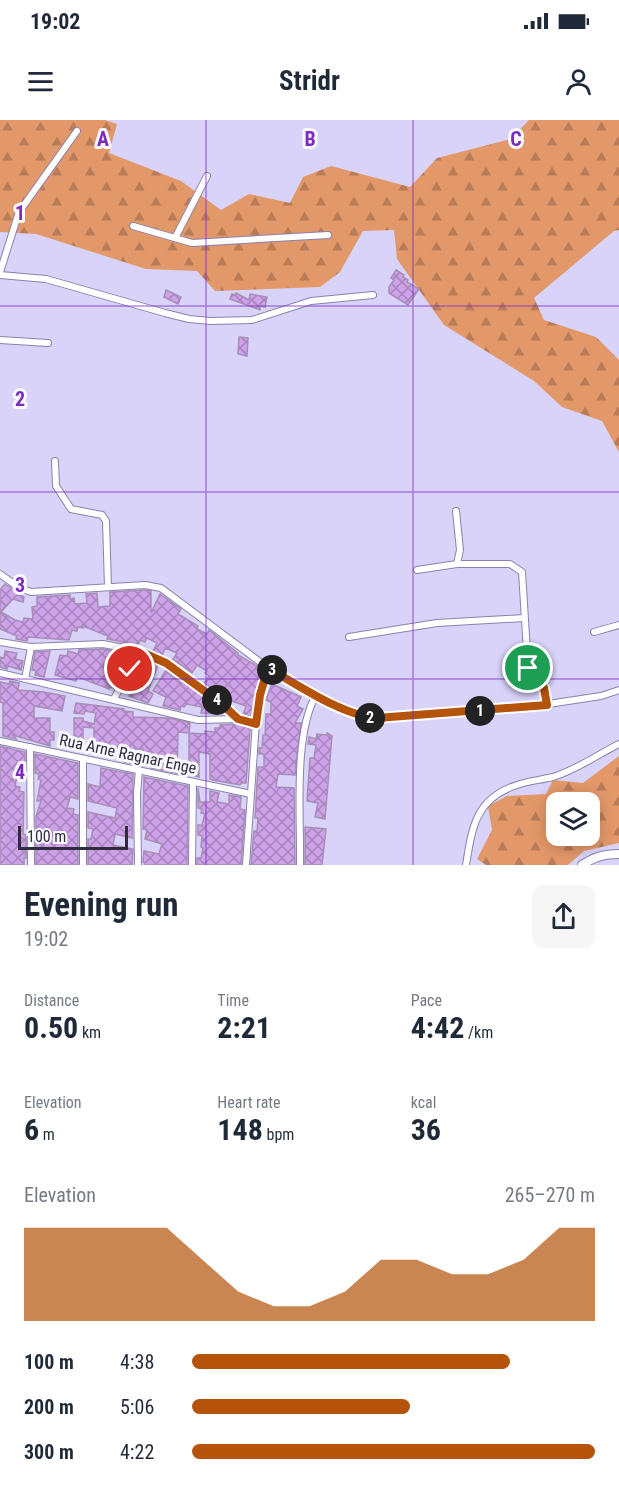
<!DOCTYPE html>
<meta charset="utf-8">
<style>
:root{--surface:#fff;--page:#f6f6f7;--text:#1f2937;--muted:#747a83;--accent:#b45309}
body{margin:0;font-family:"Roboto Condensed",sans-serif;background:var(--page);color:var(--text);height:100vh;display:flex;flex-direction:column;font-size:22px;white-space:nowrap}
*{box-sizing:border-box;margin:0}
p{font-size:20px;color:var(--muted)}
.icon{flex:none;width:33px;height:33px;fill:none;stroke:currentColor;stroke-width:2;stroke-linecap:round;stroke-linejoin:round}
.map{position:relative;height:745px;overflow:hidden}
.details{display:flex;flex-direction:column;background:var(--surface);flex:1}
.details>*{flex:none}
.tools{position:absolute;left:546px;top:672px;display:grid;gap:12px}
.tools a{display:grid;place-items:center;width:54px;height:54px;border-radius:12px;background:var(--surface);box-shadow:0 3px 15px #0003;font-size:30px}
.scale{position:absolute;left:18px;bottom:15px;width:110px;box-sizing:border-box;padding-left:6px;border:3px solid #302d3f;border-top:0;font-size:16px;line-height:21px;white-space:nowrap;color:#302d3f;-webkit-text-stroke:4px #faf9fe;paint-order:stroke}
.pin{position:absolute;display:grid;place-items:center;width:51px;height:51px;color:#fff;margin:-26px;border:3px solid #fff;border-radius:50%;box-shadow:0 2px 6px #0007}
.km{position:absolute;width:30px;height:30px;margin:-15px;border-radius:50%;background:#222;color:#fff;font-size:16px;line-height:30px;text-align:center}
.round{display:grid;place-items:center;flex:none;width:63px;height:63px;border-radius:12px;background:var(--page)}
.summary{display:flex;align-items:center;justify-content:space-between;height:102px;padding:0 24px}
h1{font-size:33px;font-weight:700;line-height:45px}
.metrics{display:grid;grid-template-columns:repeat(3,1fr);gap:9px;height:102px;padding:6px 24px}
.metrics div{display:grid;align-content:center}
.metrics b{font-size:30px;font-weight:700}
.metrics small{font-size:16px;font-weight:400}
.metrics p{font-size:16px}
.chart{height:168px;padding:12px 24px}
.chart p{display:flex;justify-content:space-between}
.chart svg{width:100%;height:108px;margin-top:6px;fill:var(--accent);opacity:.7}
ul{padding:0 24px;list-style:none;font-size:20px}
li{display:grid;grid-template-columns:96px 72px 1fr;align-items:center;height:45px}
li i{height:15px;border-radius:8px;background:var(--accent)}
.status{display:flex;justify-content:space-between;align-items:center;height:42px;padding:0 30px;background:var(--surface);direction:ltr}
.status svg{height:16px;fill:currentColor}
header{display:flex;justify-content:space-between;align-items:center;height:78px;padding:0 24px;background:var(--surface);font-size:27px;font-weight:700}
.map>svg:first-child{display:block}
.forest{fill:url(#forest-firs);fill-rule:evenodd}
.building{fill:url(#building-cross-hatch);stroke:#a78eb7;stroke-width:1.5}
.lines{fill:none;stroke-linecap:round;stroke-linejoin:round}
.minor-casing{stroke:#8982ae;stroke-width:8}
.tertiary-casing{stroke:#8982ae;stroke-width:10}
.minor{stroke:#fff;stroke-width:6}
.tertiary{stroke:#fff;stroke-width:8}
.route-casing{stroke:#fff;stroke-width:12}
.route{stroke:#b45309;stroke-width:8}
.grid{fill:none;stroke:#7b2cbf;stroke-width:1.5;stroke-opacity:0.55}
.labels{text-anchor:middle;dominant-baseline:central;stroke-width:6;stroke-linejoin:round;paint-order:stroke}
.street-label{font-size:16px;fill:#302d3f;stroke:#faf9fe}
.grid-label{font-size:20px;text-anchor:middle;font-weight:bold;fill:#7b2cbf;stroke:#faf9fe;stroke-width:6;stroke-linejoin:round;paint-order:stroke}
</style>
<div class="status"><b>19:02</b><svg viewBox="0 0 49 12"><path d="M0 12V9h3v3zM5 12V6h3v6zM10 12V3h3v9zM15 12V0h3v12zM26 1h20v11H26zM47 4h2v5h-2z"/></svg></div>
<header><svg class="icon" aria-label="menu" viewBox="0 0 24 24"><path d="M4 6h16M4 12h16M4 18h16"/></svg>Stridr<svg class="icon" aria-label="person" viewBox="0 0 24 24"><circle cx="12" cy="8" r="4"/><path d="M4 21q1-7 8-7t8 7"/></svg></header>
<div class="map">
<svg width="619" height="745" viewBox="0 0 619 745">
<defs>
<pattern id="forest-firs" width="22" height="20" patternUnits="userSpaceOnUse" patternTransform="scale(1.5)"><rect width="22" height="20" fill="#e39869"/><path d="M5 1l3.5 6h-7zM16 11l3.5 6h-7z" fill="#b87c58"/></pattern>
<pattern id="building-cross-hatch" width="8" height="8" patternUnits="userSpaceOnUse" patternTransform="scale(1.5)"><rect width="8" height="8" fill="#cea2e9"/><path d="M0 0l8 8M0 8l8-8" fill="none" stroke="#a884be"/></pattern>
</defs>
<rect width="100%" height="100%" fill="#d9d3fa"/>
<g class="forest">
<polygon points="0,0 105,0 117,4 109,33 181,61 221,90 249,74 290,83 303,57 331,46 410,67 437,38 511,19 529,0 619,0 619,110 614,111 534,178 544,200 596,217 619,240 619,332 602,301 562,287 534,261 444,205 397,139 394,110 363,111 340,152 320,167 215,171 197,151 146,149 36,114 0,112"/>
<path d="M619,636V723L584,731L568,745H486L477,739L492,710L488,686L507,676L546,674L553,660L583,663ZM556,682H590V716H556Z"/>
</g>
<g class="building">
<polygon points="396,150 404,155 403,157 408,160 407,162 419,169 408,185 389,173 389,167 394,160 391,158"/>
<polygon points="166,170 181,177 178,184 164,177"/>
<polygon points="236,173 249,180 250,174 267,177 265,187 260,186 260,190 230,179 232,174 235,175"/>
<polygon points="239,217 248,218 247,236 238,234"/>
<polygon points="5,464 24,477 23,482 13,479 1,492 15,500 23,502 24,498 33,499 32,487 37,486 37,477 70,475 70,479 74,478 75,484 87,483 86,474 97,473 98,487 110,486 110,472 145,470 151,471 151,493 160,474 181,489 178,494 198,506 197,509 207,514 209,510 238,533 238,535 257,546 256,549 261,552 251,596 243,595 246,586 226,579 209,568 212,569 204,563 209,556 205,553 207,551 197,545 192,553 173,539 177,533 165,528 162,536 153,531 157,523 147,518 145,522 140,520 138,525 107,519 108,516 83,506 83,508 78,507 77,511 72,510 69,520 28,517 27,521 16,519 17,516 0,509 0,470"/>
<polygon points="103,529 131,535 125,546 123,545 114,568 109,567 109,569 78,557 76,561 55,555 60,535 67,536 68,531 78,534 79,530"/>
<polygon points="5,531 17,533 15,539 23,541 21,550 8,546 7,549 0,547 0,537 4,538"/>
<polygon points="50,531 44,557 35,555 36,551 32,550 35,532"/>
<polygon points="149,541 158,545 148,571 153,574 148,583 129,576 136,563 139,564"/>
<polygon points="166,550 172,554 171,556 180,560 179,562 185,563 218,587 217,594 201,593 202,587 187,584 184,587 181,586 180,590 163,586 166,577 153,571"/>
<polygon points="10,561 19,563 18,570 44,572 65,576 62,591 34,586 34,598 50,598 50,612 54,612 54,620 50,620 50,626 13,615 16,619 3,616 3,583 0,582 0,562 9,564"/>
<polygon points="272,564 301,577 297,586 303,589 295,603 301,603 295,655 278,654 276,667 294,668 295,745 251,745 254,711 257,711 258,698 255,698 258,647 264,647 264,634 259,634 259,628 262,628 263,615 265,615 266,594 271,594 271,582 266,580"/>
<polygon points="76,583 124,589 124,591 133,592 133,597 169,598 190,603 189,613 205,614 205,611 215,612 215,608 220,608 220,605 237,604 248,607 250,609 246,663 241,663 240,665 212,660 213,660 210,659 210,634 199,632 199,657 189,654 189,613 178,612 177,653 151,648 153,646 143,644 143,629 134,629 133,644 124,642 124,633 105,633 105,628 94,628 94,608 83,607 83,620 74,621 74,598 83,598 83,601 94,604 96,593 85,591 84,594 74,593"/>
<polygon points="327,613 332,616 325,699 315,697 318,683 307,681 310,638 314,638 316,625 308,624 309,617 316,619 317,614 326,615"/>
<polygon points="0,626 25,632 25,656 17,655 15,666 20,667 19,671 24,672 23,714 26,715 26,738 24,738 24,745 0,745"/>
<polygon points="35,634 78,643 78,679 70,677 67,688 74,689 73,694 78,695 78,745 36,745 36,696 41,681 37,681 41,660 38,659 39,654 35,653"/>
<polygon points="101,648 133,654 132,718 115,714 113,725 133,729 132,745 88,745 88,719 91,719 93,709 88,708 88,692 115,698 117,688 88,681 88,664 100,667"/>
<polygon points="144,657 188,666 187,745 145,745 145,743 143,742 144,731 159,734 162,724 145,719 147,710 143,709"/>
<polygon points="198,668 200,682 210,682 210,671 219,673 217,682 229,684 229,675 241,677 240,689 245,690 241,745 197,745 197,738 201,738 203,728 201,727 202,716 198,715 198,705 202,705 205,694 201,693 202,689 198,688"/>
<polygon points="305,707 326,709 322,745 305,745"/>
</g>
<g class="lines">
<g class="minor-casing">
<g id="minor">
<polyline points="133,106 192,123 328,115"/>
<polyline points="175,118 207,56"/>
<polyline points="0,152 19,92 77,11"/>
<polyline points="0,155 46,159 165,193 189,199 211,201 252,200 311,181 373,175"/>
<polyline points="0,220 48,223"/>
<polyline points="55,341 56,366 71,389 102,395 106,401 108,467"/>
<polyline points="457,444 510,444 522,452 528,548 544,568 547,585"/>
<polyline points="417,450 457,444 460,430 456,391"/>
<polyline points="0,454 18,467 31,472 145,465 161,468 268,548 316,575 357,595 367,598 522,588 601,576 619,570"/>
<polyline points="594,512 619,505"/>
<polyline points="349,517 437,503 524,498"/>
<polyline points="0,522 31,527 103,524 139,531 166,543 222,584 238,599 256,604"/>
<polyline points="0,553 198,600 238,599"/>
<polyline points="25,559 31,527"/>
<polyline points="114,579 139,531"/>
<polyline points="0,621 251,674"/>
<polyline points="30,627 31,745"/>
<polyline points="83,745 83,639"/>
<polyline points="138,745 137,673 139,650"/>
<polyline points="192,745 193,662"/>
<polyline points="246,745 257,588 268,548"/>
<path d="M300,745C301,699 293,615 316,575"/>
<path d="M466,745C472,707 476,678 517,665C528,661 541,660 553,657C576,650 597,635 619,624"/>
</g>
</g>
<g class="tertiary-casing">
<path id="tertiary" d="M582,745C594,737 604,734 619,734"/>
</g>
<use href="#minor" class="minor"/>
<use href="#tertiary" class="tertiary"/>
</g>
<g class="lines">
<g class="route-casing">
<path id="route" d="M130,549L139,531L166,543L222,584L238,599L256,604L260,575L268,548C298,565 343,596 377,598L547,585L544,568L528,548"/>
</g>
<use href="#route" class="route"/>
</g>
<path class="grid" d="M206,0V745M413,0V745M0,186H619M0,372H619M0,559H619"/>
<g class="labels">
<g class="street-label">
<text transform="translate(128 634) rotate(12)">Rua Arne Ragnar Enge</text>
</g>
</g>
<g class="grid-label">
<text x="103" y="26">A</text>
<text x="310" y="26">B</text>
<text x="516" y="26">C</text>
<text x="20" y="100">1</text>
<text x="20" y="286">2</text>
<text x="20" y="472">3</text>
<text x="20" y="659">4</text>
</g>
</svg>
<div class="tools">
<a><svg class="icon" aria-label="layers" viewBox="0 0 24 24"><path d="M12 4l9 5-9 5-9-5zM3 14l9 5 9-5"/></svg></a>
</div>
<div class="scale">100 m</div>
<div class="pin" style="left:528px;top:548px;background:#1e9e55"><svg class="icon" aria-label="arrive" viewBox="0 0 24 24"><path d="M6 21V4h12l-3 4 3 4H6"/></svg></div>
<div class="pin" style="left:130px;top:549px;background:#d93025"><svg class="icon" aria-label="check" viewBox="0 0 24 24"><path d="M5 12l5 5 9-10"/></svg></div>
<b class="km" style="left:480px;top:591px">1</b>
<b class="km" style="left:370px;top:598px">2</b>
<b class="km" style="left:272px;top:550px">3</b>
<b class="km" style="left:217px;top:580px">4</b>
</div>
<section class="details">
<div class="summary"><div><h1>Evening run</h1><p>19:02</p></div><a class="round"><svg class="icon" aria-label="share" viewBox="0 0 24 24"><path d="M12 15V3M7 8l5-5 5 5M5 13v7h14v-7"/></svg></a></div>
<div class="metrics">
<div><p>Distance</p><b>0.50<small> km</small></b></div>
<div><p>Time</p><b>2:21</b></div>
<div><p>Pace</p><b>4:42<small> /km</small></b></div>
</div>
<div class="metrics">
<div><p>Elevation</p><b>6<small> m</small></b></div>
<div><p>Heart rate</p><b>148<small> bpm</small></b></div>
<div><p>kcal</p><b>36</b></div>
</div>
<div class="chart"><p><span>Elevation</span>265–270 m</p>
<svg viewBox="0 0 160 44" preserveAspectRatio="none"><path d="M0 44V6L10 6L20 6L30 6L40 6L50 19L60 32L70 38L80 38L90 32L100 19L110 19L120 25L130 25L140 19L150 6L160 6V44z"/></svg>
</div>
<ul>
<li><b>100 m</b>4:38<i style="width:79%"></i></li>
<li><b>200 m</b>5:06<i style="width:54%"></i></li>
<li><b>300 m</b>4:22<i style="width:100%"></i></li>
</ul>
</section>
